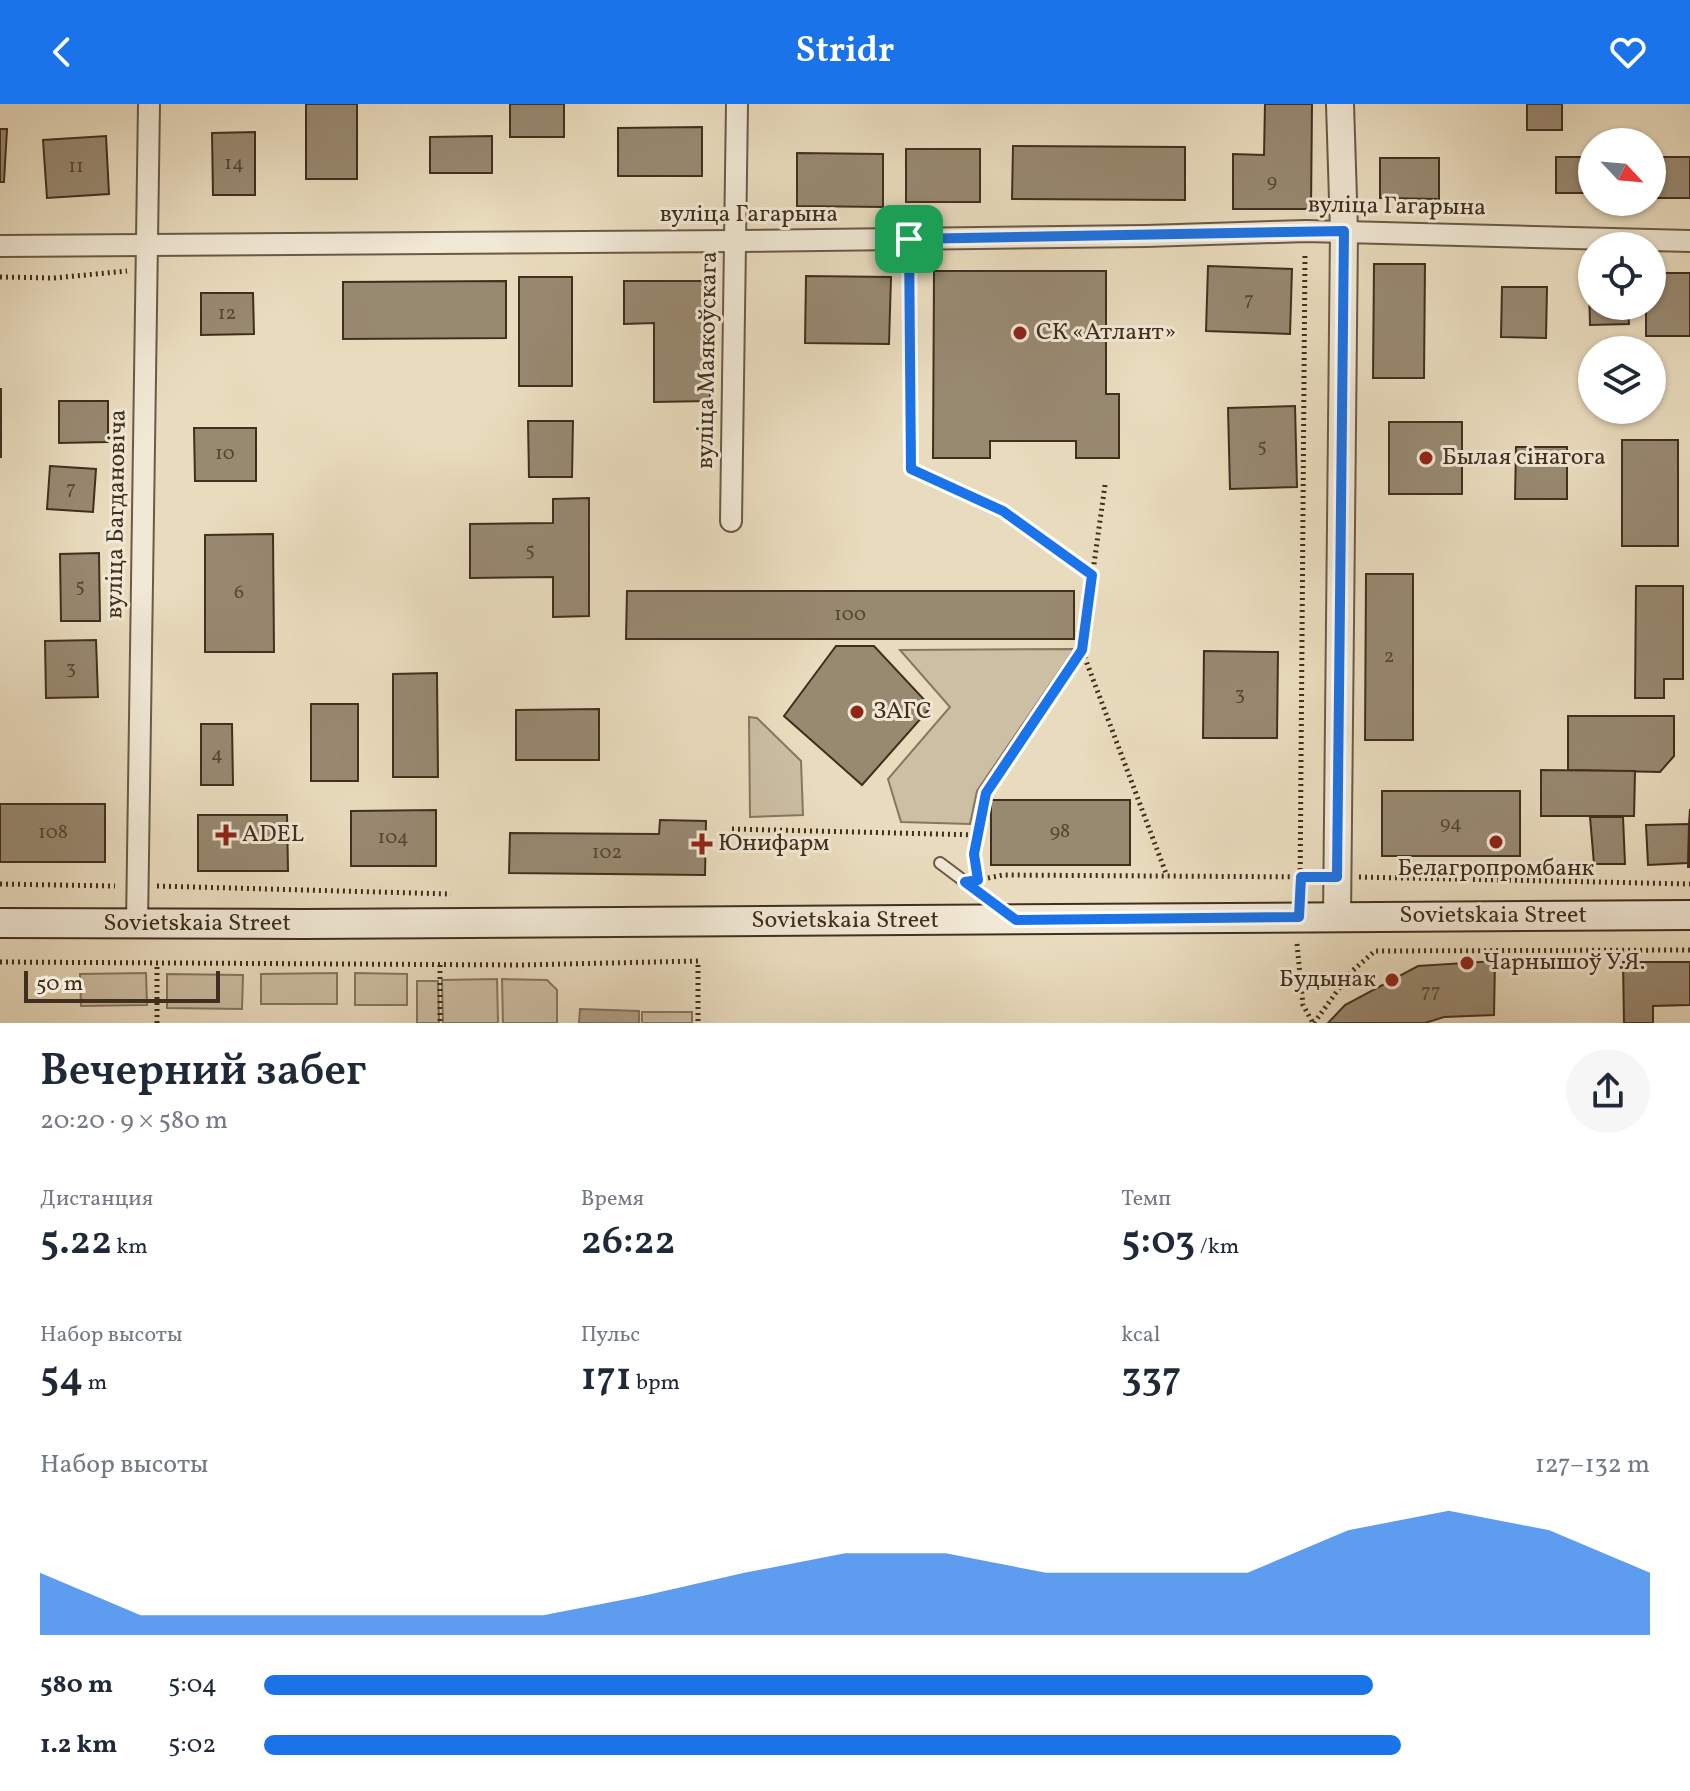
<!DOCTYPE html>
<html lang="ru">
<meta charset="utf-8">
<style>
:root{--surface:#fff;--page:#f6f6f7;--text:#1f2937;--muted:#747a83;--accent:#1a73e8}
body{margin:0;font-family:Vollkorn,serif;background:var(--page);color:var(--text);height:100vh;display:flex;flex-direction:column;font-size:30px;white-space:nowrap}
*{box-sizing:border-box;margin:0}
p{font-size:26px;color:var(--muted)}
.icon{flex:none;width:44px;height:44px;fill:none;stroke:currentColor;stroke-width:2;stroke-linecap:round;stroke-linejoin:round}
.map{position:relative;height:919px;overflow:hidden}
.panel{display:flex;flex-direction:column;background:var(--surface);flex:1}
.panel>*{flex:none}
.needle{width:52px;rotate:116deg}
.fabs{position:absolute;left:1578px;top:24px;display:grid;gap:16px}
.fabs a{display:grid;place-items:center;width:88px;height:88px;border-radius:50%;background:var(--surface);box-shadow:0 2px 6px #0004;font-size:40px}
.scale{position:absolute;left:24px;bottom:20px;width:196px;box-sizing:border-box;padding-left:8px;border:4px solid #402f1e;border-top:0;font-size:22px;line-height:28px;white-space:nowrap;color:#402f1e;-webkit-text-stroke:6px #f1e8d5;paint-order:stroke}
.pin{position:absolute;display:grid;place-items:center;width:68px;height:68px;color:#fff;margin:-34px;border-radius:16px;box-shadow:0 4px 12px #0006}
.round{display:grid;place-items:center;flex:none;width:84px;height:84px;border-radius:42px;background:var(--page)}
.headline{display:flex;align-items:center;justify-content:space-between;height:136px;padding:0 40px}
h1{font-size:44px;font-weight:600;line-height:60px}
.figures{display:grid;grid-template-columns:repeat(3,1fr);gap:12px;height:136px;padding:8px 40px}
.figures div{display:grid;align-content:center}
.figures b{font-size:40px;font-weight:600}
.figures small{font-size:22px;font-weight:400}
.figures p{font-size:22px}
.chart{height:224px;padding:16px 40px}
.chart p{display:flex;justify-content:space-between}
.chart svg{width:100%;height:144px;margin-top:8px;fill:var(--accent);opacity:.7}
ul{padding:0 40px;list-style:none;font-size:26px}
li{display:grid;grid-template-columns:128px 96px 1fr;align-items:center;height:60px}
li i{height:20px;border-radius:10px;background:var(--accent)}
header{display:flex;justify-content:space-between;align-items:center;height:104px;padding:0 40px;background:var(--accent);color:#fff;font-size:36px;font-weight:600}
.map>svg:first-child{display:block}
.green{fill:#ccbfa3;stroke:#867760;stroke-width:2}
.water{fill:#b0a188;stroke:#83735e;stroke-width:2}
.building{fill:#988971;stroke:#402f1e;stroke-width:2}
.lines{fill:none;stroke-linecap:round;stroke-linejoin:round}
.service-casing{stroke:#6a5a46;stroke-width:14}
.minor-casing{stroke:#6a5a46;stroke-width:24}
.tertiary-casing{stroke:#6a5a46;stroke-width:30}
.secondary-casing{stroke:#402f1e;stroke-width:32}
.path{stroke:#402f1e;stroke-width:5;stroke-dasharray:2 4;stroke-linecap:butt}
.service{stroke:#f1e8d5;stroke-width:10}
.minor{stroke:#f1e8d5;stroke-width:20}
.tertiary{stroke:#f1e8d5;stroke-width:26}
.secondary{stroke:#f1e8d5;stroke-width:28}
.route-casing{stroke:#fff;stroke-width:16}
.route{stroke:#1a73e8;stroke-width:10}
.poi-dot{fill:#8f2418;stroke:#f1e8d5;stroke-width:3}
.labels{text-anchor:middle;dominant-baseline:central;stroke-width:6;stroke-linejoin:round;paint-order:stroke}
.number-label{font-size:20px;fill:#564633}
.street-label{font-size:24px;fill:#402f1e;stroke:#f1e8d5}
.poi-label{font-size:24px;fill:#402f1e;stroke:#f1e8d5;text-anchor:start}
</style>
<header><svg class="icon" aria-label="back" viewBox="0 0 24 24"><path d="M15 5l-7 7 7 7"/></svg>Stridr<svg class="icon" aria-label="heart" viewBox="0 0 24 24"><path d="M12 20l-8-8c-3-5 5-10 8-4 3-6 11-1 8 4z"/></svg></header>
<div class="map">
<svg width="1690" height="919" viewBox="0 0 1690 919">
<rect width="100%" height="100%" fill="#e9dcbe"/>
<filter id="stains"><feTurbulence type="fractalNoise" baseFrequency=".0025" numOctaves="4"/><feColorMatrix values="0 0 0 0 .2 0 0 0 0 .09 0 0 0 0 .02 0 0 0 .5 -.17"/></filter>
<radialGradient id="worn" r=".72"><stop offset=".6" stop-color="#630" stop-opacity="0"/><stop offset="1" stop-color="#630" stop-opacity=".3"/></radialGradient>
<g class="green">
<polygon points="1074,545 977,687 970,720 901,718 888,675 950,603 900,546"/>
<polygon points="749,613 757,614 801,657 803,711 750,713"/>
<polygon points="146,869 147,901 81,902 80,870"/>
<polygon points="337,869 337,900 261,900 261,870"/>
<polygon points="355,869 407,870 407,901 355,901"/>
<polygon points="167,870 243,871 242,905 167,904"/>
<polygon points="497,875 498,919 443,919 442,876"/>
<polygon points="502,875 547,876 557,886 557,919 503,919"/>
<polygon points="417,877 438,877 439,919 417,919"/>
<rect x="642" y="908" width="50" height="11"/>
</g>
<polygon class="water" points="580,905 639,907 639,919 579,919"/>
<g class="building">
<rect x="306" y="0" width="51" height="75"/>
<rect x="510" y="0" width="54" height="33"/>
<polygon points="1265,0 1312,0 1311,105 1233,105 1233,50 1264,51"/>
<rect x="1527" y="0" width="35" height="26"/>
<polygon points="702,23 702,72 618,72 618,24"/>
<polygon points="0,25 7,25 4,78 0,78"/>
<polygon points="255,28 255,91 213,91 212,29"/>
<polygon points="106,32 109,90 47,94 43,36"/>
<polygon points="492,32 492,69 430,69 430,33"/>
<polygon points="1013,42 1185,43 1185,96 1012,95"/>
<rect x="906" y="45" width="74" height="53"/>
<polygon points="797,49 883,50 883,103 797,102"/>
<rect x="1556" y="53" width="36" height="36"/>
<rect x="1652" y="53" width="38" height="41"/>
<polygon points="1380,54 1439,54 1439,95 1380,94"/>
<polygon points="1374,160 1425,160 1424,274 1373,274"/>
<polygon points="1208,162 1292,165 1290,230 1206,227"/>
<polygon points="934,167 1106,167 1106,290 1119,290 1119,354 1076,354 1076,337 990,337 990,354 933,354"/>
<polygon points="1652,169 1690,169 1690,232 1646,232 1646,202 1652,202"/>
<polygon points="806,172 891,173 889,240 805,239"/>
<rect x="519" y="173" width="53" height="109"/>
<polygon points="506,177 506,234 343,235 343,178"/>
<polygon points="624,177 710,177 710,297 654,298 654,219 624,220"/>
<polygon points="1589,181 1592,181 1592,202 1628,202 1629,220 1590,221"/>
<polygon points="1502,183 1547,183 1546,234 1501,233"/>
<polygon points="201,189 253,189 254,230 201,231"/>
<rect x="0" y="285" width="1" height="68"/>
<polygon points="59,297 108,297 108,338 59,339"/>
<polygon points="1295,302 1297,383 1230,385 1228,304"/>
<polygon points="528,317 573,317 572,373 529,373"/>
<rect x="1389" y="318" width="73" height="72"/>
<polygon points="194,324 256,324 256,377 195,377"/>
<rect x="1622" y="336" width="56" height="106"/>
<polygon points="1516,343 1567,343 1567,395 1515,395"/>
<polygon points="50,362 96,365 93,408 47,405"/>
<polygon points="589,394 589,512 553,513 553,473 470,474 470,420 553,419 553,395"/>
<polygon points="273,430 274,548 205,548 205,431"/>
<polygon points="99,449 100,517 61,517 60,450"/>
<polygon points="1366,470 1413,470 1413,636 1365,636"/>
<polygon points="1636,482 1683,482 1683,575 1664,575 1664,594 1635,594"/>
<polygon points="627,487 1074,487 1074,535 626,535"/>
<polygon points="96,536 98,593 46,594 45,537"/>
<polygon points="836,542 874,542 931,603 862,681 784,612"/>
<polygon points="1204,547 1278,548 1277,634 1203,634"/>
<polygon points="437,569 438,673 393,673 393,570"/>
<rect x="311" y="600" width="47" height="77"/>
<polygon points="599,605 599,656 516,656 516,606"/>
<polygon points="1568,612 1674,612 1674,652 1660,668 1568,666"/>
<polygon points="201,620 232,620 233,681 201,681"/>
<polygon points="1541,666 1635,667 1634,712 1541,712"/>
<rect x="1382" y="687" width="138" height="65"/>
<rect x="991" y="696" width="139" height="65"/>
<rect x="0" y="700" width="105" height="58"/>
<polygon points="1690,705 1690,763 1688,763 1689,720"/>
<polygon points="436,706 436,762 351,762 351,707"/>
<polygon points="198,711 287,711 288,767 198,767"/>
<polygon points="1590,713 1623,713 1625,760 1594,760"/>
<polygon points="660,716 706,717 705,771 509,769 510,729 659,730"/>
<polygon points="1689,720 1688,759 1648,761 1646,721"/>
<polygon points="1495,857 1494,911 1444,913 1425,919 1328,919 1345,901 1418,862"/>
<polygon points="1623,858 1690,858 1690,901 1653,902 1653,919 1624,919"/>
</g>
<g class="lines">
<g class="service-casing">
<polyline id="service" points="940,759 1008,810"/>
</g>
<g class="minor-casing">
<g id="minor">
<polyline points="0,142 736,137 1146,132 1306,127 1690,137"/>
<polyline points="731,417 737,0"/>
<polyline points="137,820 149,0"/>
</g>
</g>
<g class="tertiary-casing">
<polyline id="tertiary" points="1337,813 1344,127 1340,0"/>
</g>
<g class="secondary-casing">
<polyline id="secondary" points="0,819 303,820 1690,811"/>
</g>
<g class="path">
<polyline points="909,157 911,365 1003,407 1092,471"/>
<polyline points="0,173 54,174 127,167"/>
<polyline points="1105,381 1082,546 1167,772"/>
<polyline points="732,725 978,731"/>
<polyline points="976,766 974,750 986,689 1081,547"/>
<polyline points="1359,773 1690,780"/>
<polyline points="988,774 1003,771 1313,773"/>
<polyline points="0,780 115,782"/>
<polyline points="157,782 451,790"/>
<polyline points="1300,790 1305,148"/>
<polyline points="1297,840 1303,901 1313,919"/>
<polyline points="0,858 521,861 698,857 698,919"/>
<polyline points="440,861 440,919"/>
<polyline points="157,919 157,859"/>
<polyline points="1314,919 1351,868 1375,847 1690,846"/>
</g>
<use href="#service" class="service"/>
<use href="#minor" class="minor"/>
<use href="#tertiary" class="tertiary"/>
<use href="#secondary" class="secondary"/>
</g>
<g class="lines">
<g class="route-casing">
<polygon id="route" points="1344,127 1337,773 1301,773 1299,813 1016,816 965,778 978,776 974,750 986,689 1082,546 1092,471 1003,407 911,365 909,135"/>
</g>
<use href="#route" class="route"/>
</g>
<g class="poi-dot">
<circle cx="1020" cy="229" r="8"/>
<circle cx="1426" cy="354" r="8"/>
<circle cx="857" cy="608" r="8"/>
<path d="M222 719h8v8h8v8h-8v8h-8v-8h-8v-8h8z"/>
<circle cx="1496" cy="738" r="8"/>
<path d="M698 728h8v8h8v8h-8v8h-8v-8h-8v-8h8z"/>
<circle cx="1467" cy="859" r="8"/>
<circle cx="1392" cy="876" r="8"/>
</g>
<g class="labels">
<g class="number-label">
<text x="234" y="60">14</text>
<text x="76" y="63">11</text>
<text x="1272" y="78">9</text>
<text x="1249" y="196">7</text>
<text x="227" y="210">12</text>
<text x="1262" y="343">5</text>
<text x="225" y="350">10</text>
<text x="71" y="385">7</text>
<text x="530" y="447">5</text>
<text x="80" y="483">5</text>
<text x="239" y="489">6</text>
<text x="850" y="511">100</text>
<text x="1389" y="553">2</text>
<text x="71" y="565">3</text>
<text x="1240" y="591">3</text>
<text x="217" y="651">4</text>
<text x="1451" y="720">94</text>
<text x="1060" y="728">98</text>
<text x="53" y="729">108</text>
<text x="393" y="734">104</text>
<text x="607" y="749">102</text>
<text x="1431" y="888">77</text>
</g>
<g class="street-label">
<text transform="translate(1397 103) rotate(1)">вуліца Гагарына</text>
<text x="749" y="111">вуліца Гагарына</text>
<text transform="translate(708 256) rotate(-89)">вуліца Маякоўскага</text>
<text transform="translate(117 410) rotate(-89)">вуліца Багдановіча</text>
<text x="1493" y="812">Sovietskaia Street</text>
<text x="845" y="817">Sovietskaia Street</text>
<text x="197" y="820">Sovietskaia Street</text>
</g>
<g class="poi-label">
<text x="1036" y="229">СК «Атлант»</text>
<text x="1442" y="354">Былая сінагога</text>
<text x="873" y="608">ЗАГС</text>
<text x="242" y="731">ADEL</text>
<text x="718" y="740">Юнифарм</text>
<text x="1496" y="765" text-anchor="middle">Белагропромбанк</text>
<text x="1483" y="859">Чарнышоў У.Я.</text>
<text x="1376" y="876" text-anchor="end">Будынак</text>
</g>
</g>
<rect width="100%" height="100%" filter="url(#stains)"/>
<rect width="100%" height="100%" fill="url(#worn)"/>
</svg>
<div class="fabs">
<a><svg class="needle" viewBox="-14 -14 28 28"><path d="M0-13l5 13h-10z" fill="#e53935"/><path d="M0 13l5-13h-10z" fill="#747a83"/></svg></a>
<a><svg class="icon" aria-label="locate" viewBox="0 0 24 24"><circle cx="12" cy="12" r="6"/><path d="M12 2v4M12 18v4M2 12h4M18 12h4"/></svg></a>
<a><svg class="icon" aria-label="layers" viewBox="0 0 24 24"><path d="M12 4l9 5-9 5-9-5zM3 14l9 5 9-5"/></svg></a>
</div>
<div class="scale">50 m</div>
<div class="pin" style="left:909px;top:135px;background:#1e9e55"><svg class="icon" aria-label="arrive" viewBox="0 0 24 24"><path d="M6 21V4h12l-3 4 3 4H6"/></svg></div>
</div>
<section class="panel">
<div class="headline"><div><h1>Вечерний забег</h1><p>20:20 · 9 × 580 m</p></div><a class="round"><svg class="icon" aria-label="share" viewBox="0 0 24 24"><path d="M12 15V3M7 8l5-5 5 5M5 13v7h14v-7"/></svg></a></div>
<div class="figures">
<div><p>Дистанция</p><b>5.22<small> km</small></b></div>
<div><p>Время</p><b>26:22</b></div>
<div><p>Темп</p><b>5:03<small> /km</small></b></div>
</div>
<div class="figures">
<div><p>Набор высоты</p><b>54<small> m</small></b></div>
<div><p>Пульс</p><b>171<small> bpm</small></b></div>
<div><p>kcal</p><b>337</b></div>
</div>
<div class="chart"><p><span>Набор высоты</span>127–132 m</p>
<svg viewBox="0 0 160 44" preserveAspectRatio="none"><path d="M0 44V25L10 38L20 38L30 38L40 38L50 38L60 32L70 25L80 19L90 19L100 25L110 25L120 25L130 12L140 6L150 12L160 25V44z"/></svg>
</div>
<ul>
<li><b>580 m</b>5:04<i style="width:80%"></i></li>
<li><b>1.2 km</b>5:02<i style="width:82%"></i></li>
</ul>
</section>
